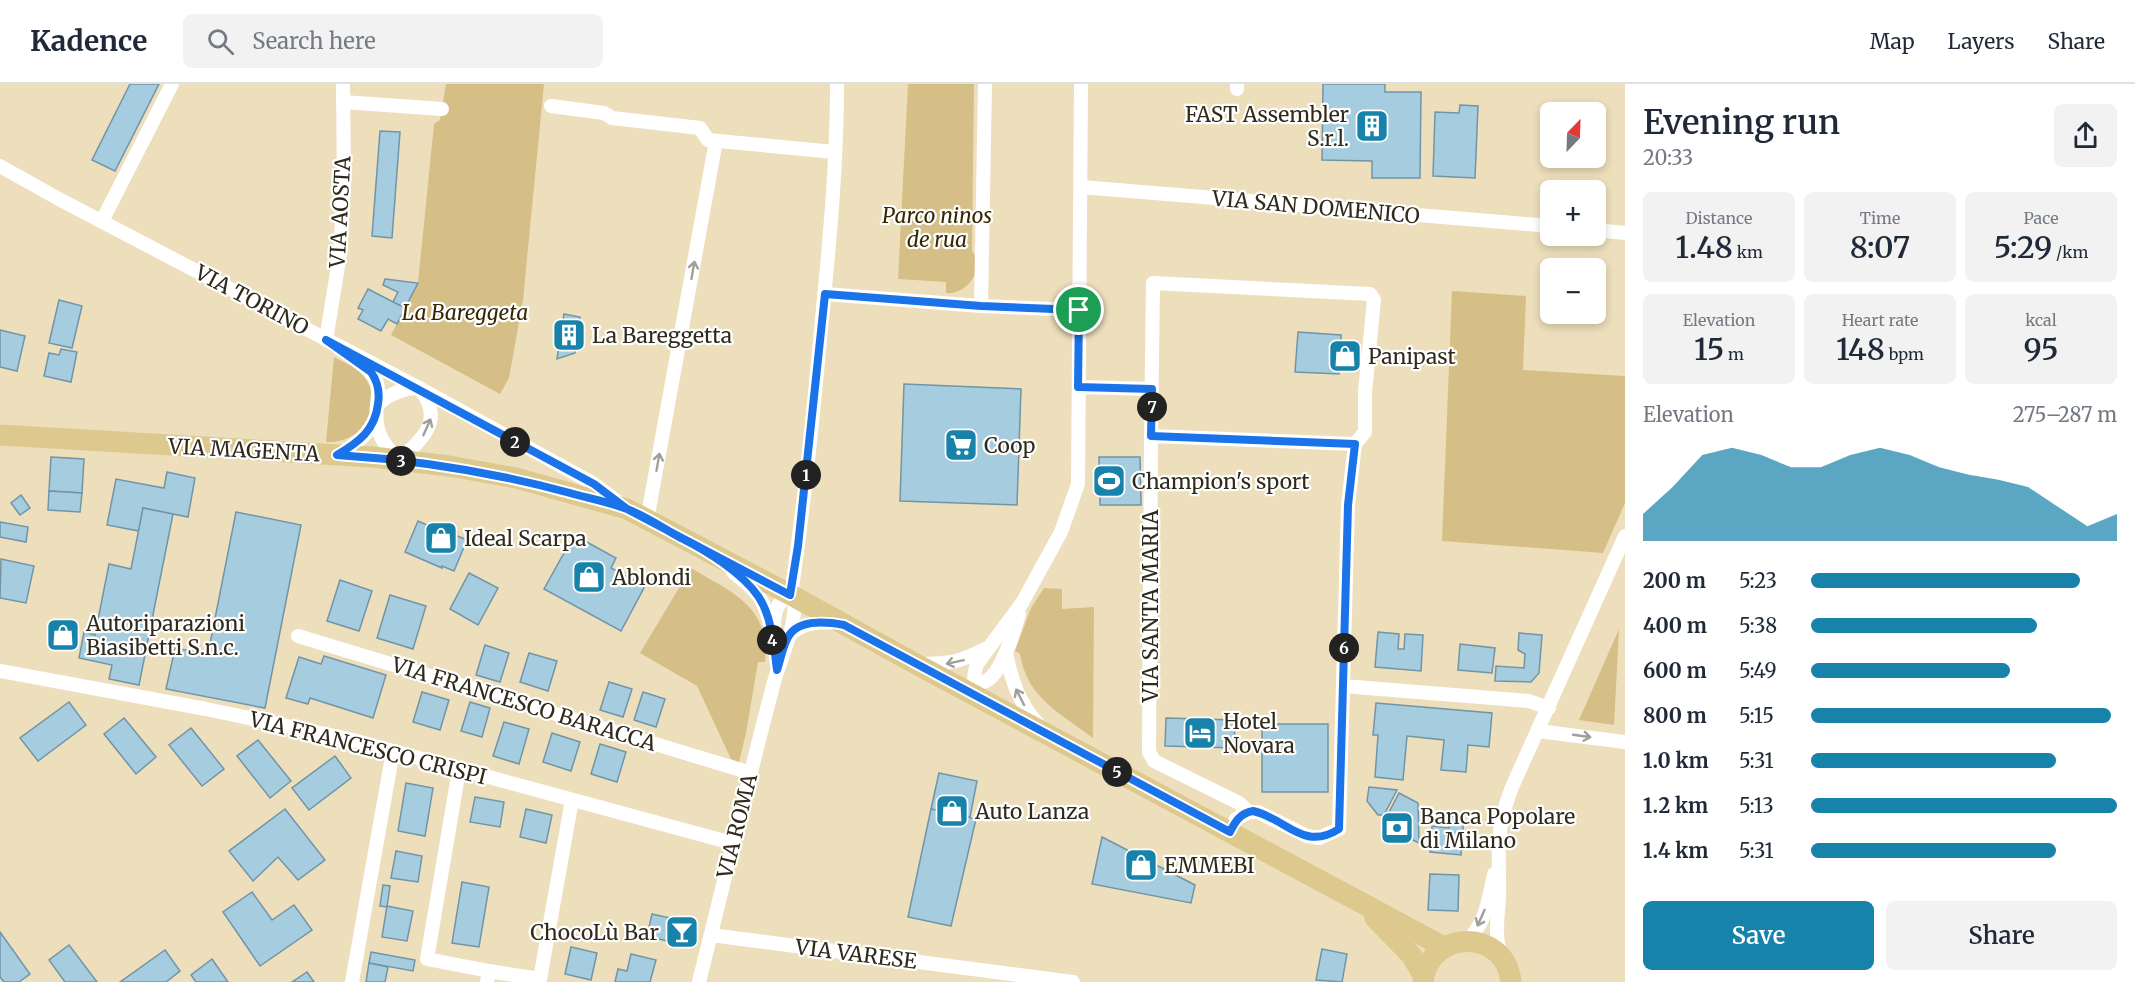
<!DOCTYPE html>
<meta charset="utf-8">
<style>
:root{--surface:#fff;--page:#f2f2f3;--text:#1f2937;--muted:#747a83;--line:#e0e1e3;--accent:#1782aa}
body{margin:0;font-family:Merriweather,serif;background:var(--page);color:var(--text);height:100vh;display:flex;flex-direction:column;font-size:22px;white-space:nowrap}
*{box-sizing:border-box;margin:0}
p{font-size:20px;color:var(--muted)}
.icon{flex:none;width:33px;height:33px;fill:none;stroke:currentColor;stroke-width:2;stroke-linecap:round;stroke-linejoin:round}
.map{position:relative;flex:1;overflow:hidden}
.details{display:flex;flex-direction:column;background:var(--surface);width:510px}
.details>*{flex:none}
.needle{width:39px;rotate:23deg}
.buttons{position:absolute;left:1540px;top:18px;display:grid;gap:12px}
.buttons a{display:grid;place-items:center;width:66px;height:66px;border-radius:9px;background:var(--surface);box-shadow:0 3px 9px #0003;font-size:30px}
.pin{position:absolute;display:grid;place-items:center;width:51px;height:51px;color:#fff;margin:-26px;border:3px solid #fff;border-radius:50%;box-shadow:0 2px 6px #0007}
.km{position:absolute;width:30px;height:30px;margin:-15px;border-radius:50%;background:#222;color:#fff;font-size:16px;line-height:30px;text-align:center}
.round{display:grid;place-items:center;flex:none;width:63px;height:63px;border-radius:9px;background:var(--page)}
.overview{display:flex;align-items:center;justify-content:space-between;height:102px;padding:0 18px}
h1{font-size:33px;font-weight:600;line-height:45px}
.figures{display:grid;grid-template-columns:repeat(3,1fr);gap:9px;height:102px;padding:6px 18px}
.figures div{display:grid;align-content:center;border-radius:9px;background:var(--page);text-align:center}
.figures b{font-size:30px;font-weight:600}
.figures small{font-size:16px;font-weight:400}
.figures p{font-size:16px}
.chart{height:168px;padding:12px 18px}
.chart p{display:flex;justify-content:space-between}
.chart svg{width:100%;height:108px;margin-top:6px;fill:var(--accent);opacity:.7}
.action{display:flex;gap:12px;margin-top:auto;padding:12px 18px}
.action a{flex:1;height:69px;border-radius:9px;background:var(--accent);color:#fff;font-size:24px;font-weight:600;line-height:69px;text-align:center}
.action a+a{background:var(--page);color:var(--text)}
ul{padding:0 18px;list-style:none;font-size:20px}
li{display:grid;grid-template-columns:96px 72px 1fr;align-items:center;height:45px}
li i{height:15px;border-radius:8px;background:var(--accent)}
header{display:flex;align-items:center;gap:36px;box-sizing:border-box;height:84px;padding:0 30px;background:var(--surface);border-bottom:2px solid var(--line)}
header strong{font-size:28px}
nav{display:flex;gap:33px;margin-inline-start:auto;font-size:21px}
.search{width:420px;height:54px;background:var(--page);display:flex;align-items:center;gap:15px;box-sizing:border-box;padding:0 21px;border-radius:9px;color:var(--muted);font-size:22px}
main{display:flex;flex:1;min-height:0}
.map>svg:first-child{display:block}
.green{fill:#d5bf87}
.building{fill:#a6ccdf;stroke:#7195a7;stroke-width:1.5}
.lines{fill:none;stroke-linecap:round;stroke-linejoin:round}
.minor{stroke:#fff;stroke-width:14}
.primary{stroke:#ddc88e;stroke-width:21}
.oneway{stroke:#a19f99}
.route-casing{stroke:#fff;stroke-width:12}
.route{stroke:#1a73e8;stroke-width:8}
.labels{text-anchor:middle;dominant-baseline:central;stroke-width:4.5;stroke-linejoin:round;paint-order:stroke}
.poi-label{font-size:21px;fill:#2f2a1c;stroke:#fff;text-anchor:start}
.street-label{font-size:21px;fill:#2f2a1c;stroke:#fff}
.park-label{font-size:21px;font-style:italic;fill:#352701;stroke:#fff}
</style>
<header>
<strong>Kadence</strong>
<div class="search"><svg class="icon" aria-label="search" viewBox="0 0 24 24"><circle cx="10" cy="10" r="6"/><path d="M15 15l6 6"/></svg>Search here</div>
<nav><a>Map</a><a>Layers</a><a>Share</a></nav>
</header>
<main>
<div class="map">
<svg width="1625" height="898" viewBox="0 0 1625 898">
<rect width="100%" height="100%" fill="#eddfbc"/>
<g class="green">
<polygon points="446,0 544,0 523,216 509,294 500,310 391,251 418,199 434,40 440,36"/>
<path d="M908,0H974L972,167C986,185 967,211 946,209V198L898,195Z"/>
<polygon points="1452,207 1526,212 1523,286 1625,292 1625,419 1603,469 1442,457"/>
<path d="M334,273C345,279 358,284 365,294C386,325 361,360 326,358Z"/>
<path d="M691,484C732,509 770,521 765,578H758L746,649L739,678L731,675L697,602L640,569Z"/>
<path d="M1044,504L1062,505V525L1094,523L1093,654C1060,629 1027,614 1020,570L1015,567L1031,524Z"/>
<polygon points="1619,545 1614,641 1579,636"/>
</g>
<g class="building">
<polygon points="130,0 159,0 115,87 92,76"/>
<polygon points="1323,0 1385,0 1385,8 1421,8 1420,94 1372,94 1372,77 1322,76"/>
<polygon points="1460,21 1478,22 1475,94 1433,92 1435,28 1459,29"/>
<polygon points="380,47 400,48 392,154 372,152"/>
<polygon points="385,195 418,199 405,224 393,218 398,208 383,201"/>
<polygon points="368,205 405,224 397,240 388,235 381,247 358,235 363,226 358,224"/>
<polygon points="59,216 82,222 72,264 49,259"/>
<polygon points="564,230 580,233 575,269 557,275"/>
<polygon points="0,246 25,252 17,287 0,283"/>
<polygon points="1298,248 1341,251 1341,263 1356,264 1355,281 1340,280 1339,290 1295,288"/>
<polygon points="61,265 77,268 71,298 44,292 49,269 59,271"/>
<polygon points="904,300 1021,305 1017,421 900,417"/>
<polygon points="51,373 84,375 82,409 49,407"/>
<polygon points="1099,373 1140,373 1141,421 1100,421"/>
<polygon points="167,388 195,394 188,433 143,424 139,447 107,441 116,395 164,404"/>
<polygon points="49,407 82,409 80,428 48,426"/>
<polygon points="21,411 30,424 20,431 11,419"/>
<polygon points="143,424 173,430 139,601 109,595 112,581 79,574 84,548 95,551 109,480 131,485"/>
<polygon points="236,428 301,441 265,624 166,605 175,564 208,570"/>
<polygon points="418,437 440,447 442,442 457,448 455,451 467,456 454,487 442,482 442,484 405,468"/>
<polygon points="0,438 28,443 26,458 0,453"/>
<polygon points="574,451 616,474 611,484 645,502 621,547 544,505"/>
<polygon points="1,475 34,482 26,519 0,514"/>
<polygon points="469,489 498,504 478,541 450,525"/>
<polygon points="340,496 372,507 359,547 327,537"/>
<polygon points="390,511 426,522 413,565 377,554"/>
<polygon points="1378,548 1399,550 1398,565 1404,565 1405,550 1423,551 1421,587 1375,583"/>
<polygon points="1519,549 1542,551 1539,589 1531,598 1495,597 1496,582 1524,584 1525,570 1518,566"/>
<polygon points="1460,560 1495,564 1492,589 1458,586"/>
<polygon points="485,561 509,569 500,598 476,591"/>
<polygon points="529,569 557,577 548,607 520,598"/>
<polygon points="324,572 386,591 373,634 310,614 308,620 286,614 299,573 321,580"/>
<polygon points="609,598 632,605 623,633 600,626"/>
<polygon points="422,608 449,616 440,646 413,638"/>
<polygon points="643,608 665,615 656,643 634,636"/>
<polygon points="69,618 86,641 38,677 20,654"/>
<polygon points="470,618 490,624 482,653 461,647"/>
<polygon points="1376,619 1492,629 1489,663 1468,661 1466,688 1441,686 1444,656 1407,652 1403,696 1375,693 1378,651 1373,651"/>
<polygon points="124,634 156,673 136,690 104,650"/>
<polygon points="1166,634 1235,636 1234,664 1165,662"/>
<polygon points="504,638 529,645 519,680 493,672"/>
<rect x="1262" y="640" width="66" height="68"/>
<polygon points="191,644 224,685 202,702 169,661"/>
<polygon points="552,649 580,658 571,687 543,678"/>
<polygon points="258,656 291,697 270,714 237,672"/>
<polygon points="600,660 626,668 617,698 591,690"/>
<polygon points="335,672 351,694 309,726 292,704"/>
<polygon points="939,689 977,697 970,733 931,725"/>
<polygon points="406,699 433,704 425,752 398,747"/>
<polygon points="1369,703 1397,706 1384,731 1378,731 1367,717"/>
<polygon points="1399,709 1418,719 1419,759 1388,744 1392,737 1386,734"/>
<polygon points="475,713 504,718 500,743 470,738"/>
<polygon points="285,725 325,776 298,796 278,773 253,797 229,767"/>
<polygon points="526,725 552,731 546,759 520,753"/>
<polygon points="931,725 976,735 951,842 908,833"/>
<polygon points="1450,732 1464,733 1461,771 1430,768 1432,742 1449,744"/>
<polygon points="1102,753 1195,801 1191,819 1092,800"/>
<polygon points="396,767 422,772 418,798 391,794"/>
<polygon points="1430,790 1459,791 1458,827 1428,826"/>
<polygon points="462,798 489,803 479,863 452,859"/>
<polygon points="383,801 390,802 387,823 380,822"/>
<polygon points="252,808 272,836 294,821 312,846 260,882 223,828"/>
<polygon points="387,822 413,827 407,857 382,853"/>
<polygon points="652,830 693,839 687,862 647,852"/>
<polygon points="0,848 30,890 19,898 4,898 0,893"/>
<polygon points="69,861 97,898 65,898 49,876"/>
<polygon points="571,863 597,869 591,896 565,890"/>
<polygon points="1322,865 1347,870 1342,898 1316,896"/>
<polygon points="165,866 180,887 166,898 120,898"/>
<polygon points="371,868 415,876 413,887 369,879"/>
<polygon points="631,870 656,876 650,898 615,898 618,885 627,887"/>
<polygon points="212,875 228,898 196,898 191,891"/>
<polygon points="369,879 388,883 385,898 366,898"/>
<polygon points="307,888 314,898 292,898"/>
</g>
<g class="lines">
<g class="minor">
<polyline points="1237,0 1237,5"/>
<polyline points="343,18 442,25"/>
<polyline points="551,22 604,29 612,34 700,44 708,56 834,68"/>
<polyline points="0,82 57,114 419,304 594,400 618,418"/>
<polyline points="1081,103 1551,142"/>
<polyline points="102,137 172,0"/>
<polyline points="1596,146 1625,149"/>
<polyline points="825,210 981,222 1079,226"/>
<polyline points="981,222 985,0"/>
<polyline points="326,256 340,170 344,100 343,0"/>
<path d="M360,279C390,301 373,312 377,340C379,355 389,366 399,376C424,354 445,335 419,304C403,304 391,309 379,319"/>
<polyline points="1079,303 1152,305"/>
<polyline points="1151,352 1355,360 1348,421 1339,745 1319,754 1307,752 1258,728 1249,728 1239,719 1154,677 1149,668 1151,352 1153,199 1370,210 1374,216 1365,308 1365,348 1355,360"/>
<path d="M338,371C355,361 369,351 376,332"/>
<polyline points="647,436 716,57"/>
<path d="M733,488C741,495 751,502 758,511C771,530 774,559 777,581"/>
<path d="M791,511C804,422 813,334 821,245C829,164 837,81 837,0"/>
<path d="M774,546C774,531 775,517 791,511"/>
<polyline points="298,552 751,689"/>
<path d="M789,552C801,539 820,537 837,539"/>
<path d="M1006,568C1011,596 1019,619 1038,640"/>
<path d="M921,580C949,580 960,578 985,565"/>
<polyline points="0,587 206,625 349,655 732,759"/>
<path d="M965,602C972,601 982,600 988,596C1003,585 1014,547 1019,530"/>
<polyline points="1343,602 1529,617 1549,624"/>
<path d="M982,615C974,602 972,595 977,580L1022,519L1061,448L1078,400L1081,0"/>
<polyline points="1538,647 1625,658"/>
<polyline points="459,686 427,875 489,887"/>
<polyline points="1230,749 1236,735 1249,728"/>
<polyline points="711,851 1073,898"/>
<path d="M1466,857C1486,842 1489,812 1494,790"/>
<path d="M1501,872C1494,852 1498,833 1499,812C1500,791 1497,769 1500,748C1501,732 1507,717 1512,703L1625,452"/>
<polyline points="352,898 393,667"/>
<polyline points="487,898 489,887 540,895 572,716"/>
<path d="M699,898C724,798 748,697 774,598C779,578 803,527 791,511"/>
</g>
<g class="primary">
<polyline points="0,351 373,373 449,382 516,394 627,425 791,511 916,580 1444,863"/>
<polyline points="1375,834 1412,872 1423,891"/>
<path d="M1423,898C1429,844 1506,844 1511,898"/>
</g>
</g>
<defs><path id="oneway-shaft" d="M-6 0H5M1.5-3L5.5 0L1.5 3" fill="none" stroke-width="1.6" stroke-linecap="round" stroke-linejoin="round" transform="scale(1.5)"/></defs>
<g class="oneway">
<use href="#oneway-shaft" transform="translate(693 186) rotate(-80)"/>
<use href="#oneway-shaft" transform="translate(427 343) rotate(-66)"/>
<use href="#oneway-shaft" transform="translate(658 378) rotate(-80)"/>
<use href="#oneway-shaft" transform="translate(955 578) rotate(168)"/>
<use href="#oneway-shaft" transform="translate(1020 613) rotate(-117)"/>
<use href="#oneway-shaft" transform="translate(1582 652) rotate(8)"/>
<use href="#oneway-shaft" transform="translate(1481 834) rotate(114)"/>
</g>
<g class="lines">
<g class="route-casing">
<path id="route" d="M1079,226L981,222L825,210L798,462L790,511L627,425L594,400L326,256L371,288C378,298 380,308 378,320C375,346 359,358 337,371C416,376 493,388 570,409C588,414 609,418 627,425C646,432 664,445 683,455C707,467 742,489 758,512C772,532 774,563 777,586C781,575 783,559 790,550C802,535 828,538 844,541L1230,748C1235,738 1240,729 1253,727C1286,734 1303,768 1339,745L1348,421L1355,360L1151,352L1152,305L1078,303L1079,226"/>
</g>
<use href="#route" class="route"/>
</g>
<defs>
<g id="building-square" transform="scale(1.725)"><rect x="-9" y="-9" width="18" height="18" rx="4" fill="#1782aa" stroke="#fff"/><path d="M-4-6H4V6H1V3H-1V6H-4ZM-2.5-4.3h1.7v1.8h-1.7ZM.8-4.3h1.7v1.8H.8ZM-2.5-1h1.7V.8h-1.7ZM.8-1h1.7V.8H.8Z" fill="#fff"/></g>
<g id="shop-square" transform="scale(1.725)"><rect x="-9" y="-9" width="18" height="18" rx="4" fill="#1782aa" stroke="#fff"/><path d="M-5-2.5h2.3a2.7 3.5 0 0 1 5.4 0H5L5.5 6h-11ZM-1.5-2.5h3a1.5 2.3 0 0 0-3 0Z" fill="#fff"/></g>
<g id="supermarket-square" transform="scale(1.725)"><rect x="-9" y="-9" width="18" height="18" rx="4" fill="#1782aa" stroke="#fff"/><path d="M-6-5.5h2.5l.6 2H6L4.5 2H-2.5L-4.4-4H-6ZM-1.5 3.2a1.3 1.3 0 1 0 .1 0ZM3 3.2a1.3 1.3 0 1 0 .1 0Z" fill="#fff"/></g>
<g id="stadium-square" transform="scale(1.725)"><rect x="-9" y="-9" width="18" height="18" rx="4" fill="#1782aa" stroke="#fff"/><path d="M0-5a6.5 5 0 1 0 0 10a6.5 5 0 1 0 0-10ZM-3.5-1.8h7v3.6h-7Z" fill="#fff"/></g>
<g id="hotel-square" transform="scale(1.725)"><rect x="-9" y="-9" width="18" height="18" rx="4" fill="#1782aa" stroke="#fff"/><path d="M-6-4.5h1.5V1H6V5H4.5V3h-9V5H-6ZM-4 0a1.8 1.8 0 1 1 3.6 0ZM.5 0V-2.5h3Q6-2.5 6 0Z" fill="#fff"/></g>
<g id="bank-square" transform="scale(1.725)"><rect x="-9" y="-9" width="18" height="18" rx="4" fill="#1782aa" stroke="#fff"/><path d="M-6-4H6V4H-6ZM0-2.3a2.3 2.3 0 1 0 0 4.6a2.3 2.3 0 1 0 0-4.6Z" fill="#fff"/></g>
<g id="bar-square" transform="scale(1.725)"><rect x="-9" y="-9" width="18" height="18" rx="4" fill="#1782aa" stroke="#fff"/><path d="M-6-5H6L.8 .8V4.5H3.5V6h-7V4.5H-.8V.8Z" fill="#fff"/></g>
</defs>
<g fill-rule="evenodd">
<use href="#building-square" x="1372" y="42"/>
<use href="#building-square" x="569" y="251"/>
<use href="#shop-square" x="1345" y="272"/>
<use href="#supermarket-square" x="961" y="361"/>
<use href="#stadium-square" x="1109" y="397"/>
<use href="#shop-square" x="441" y="454"/>
<use href="#shop-square" x="589" y="493"/>
<use href="#shop-square" x="63" y="551"/>
<use href="#hotel-square" x="1200" y="649"/>
<use href="#shop-square" x="952" y="727"/>
<use href="#bank-square" x="1397" y="744"/>
<use href="#shop-square" x="1141" y="781"/>
<use href="#bar-square" x="682" y="848"/>
</g>
<g class="labels">
<g class="poi-label">
<text x="1349" y="30" text-anchor="end">FAST Assembler<tspan x="1349" dy="24">S.r.l.</tspan></text>
<text x="592" y="251">La Bareggetta</text>
<text x="1368" y="272">Panipast</text>
<text x="984" y="361">Coop</text>
<text x="1132" y="397">Champion's sport</text>
<text x="464" y="454">Ideal Scarpa</text>
<text x="612" y="493">Ablondi</text>
<text x="86" y="539">Autoriparazioni<tspan x="86" dy="24">Biasibetti S.n.c.</tspan></text>
<text x="1223" y="637">Hotel<tspan x="1223" dy="24">Novara</tspan></text>
<text x="975" y="727">Auto Lanza</text>
<text x="1420" y="732">Banca Popolare<tspan x="1420" dy="24">di Milano</tspan></text>
<text x="1164" y="781">EMMEBI</text>
<text x="659" y="848" text-anchor="end">ChocoLù Bar</text>
</g>
<g class="street-label">
<text transform="translate(1316 123) rotate(5)">VIA SAN DOMENICO</text>
<text transform="translate(340 128) rotate(-87)">VIA AOSTA</text>
<text transform="translate(252 216) rotate(28)">VIA TORINO</text>
<text transform="translate(244 366) rotate(3)">VIA MAGENTA</text>
<text transform="translate(1150 522) rotate(-90)">VIA SANTA MARIA</text>
<text transform="translate(524 620) rotate(17)">VIA FRANCESCO BARACCA</text>
<text transform="translate(368 664) rotate(14)">VIA FRANCESCO CRISPI</text>
<text transform="translate(737 742) rotate(-76)">VIA ROMA</text>
<text transform="translate(856 870) rotate(7)">VIA VARESE</text>
</g>
<g class="park-label">
<text x="937" y="131">Parco ninos<tspan x="937" dy="24">de rua</tspan></text>
<text x="465" y="228">La Bareggeta</text>
</g>
</g>
</svg>
<div class="buttons">
<a><svg class="needle" viewBox="-14 -14 28 28"><path d="M0-13l5 13h-10z" fill="#e53935"/><path d="M0 13l5-13h-10z" fill="#747a83"/></svg></a>
<a>+</a>
<a>−</a>
</div>
<div class="pin" style="left:1079px;top:226px;background:#1e9e55"><svg class="icon" aria-label="arrive" viewBox="0 0 24 24"><path d="M6 21V4h12l-3 4 3 4H6"/></svg></div>
<b class="km" style="left:806px;top:391px">1</b>
<b class="km" style="left:515px;top:358px">2</b>
<b class="km" style="left:401px;top:377px">3</b>
<b class="km" style="left:772px;top:556px">4</b>
<b class="km" style="left:1117px;top:688px">5</b>
<b class="km" style="left:1344px;top:564px">6</b>
<b class="km" style="left:1152px;top:323px">7</b>
</div>
<section class="details">
<div class="overview"><div><h1>Evening run</h1><p>20:33</p></div><a class="round"><svg class="icon" aria-label="share" viewBox="0 0 24 24"><path d="M12 15V3M7 8l5-5 5 5M5 13v7h14v-7"/></svg></a></div>
<div class="figures">
<div><p>Distance</p><b>1.48<small> km</small></b></div>
<div><p>Time</p><b>8:07</b></div>
<div><p>Pace</p><b>5:29<small> /km</small></b></div>
</div>
<div class="figures">
<div><p>Elevation</p><b>15<small> m</small></b></div>
<div><p>Heart rate</p><b>148<small> bpm</small></b></div>
<div><p>kcal</p><b>95</b></div>
</div>
<div class="chart"><p><span>Elevation</span>275–287 m</p>
<svg viewBox="0 0 160 44" preserveAspectRatio="none"><path d="M0 44V33L10 22L20 9L30 6L40 9L50 14L60 14L70 9L80 6L90 9L100 14L110 17L120 19L130 22L140 30L150 38L160 33V44z"/></svg>
</div>
<ul>
<li><b>200 m</b>5:23<i style="width:88%"></i></li>
<li><b>400 m</b>5:38<i style="width:74%"></i></li>
<li><b>600 m</b>5:49<i style="width:65%"></i></li>
<li><b>800 m</b>5:15<i style="width:98%"></i></li>
<li><b>1.0 km</b>5:31<i style="width:80%"></i></li>
<li><b>1.2 km</b>5:13<i style="width:100%"></i></li>
<li><b>1.4 km</b>5:31<i style="width:80%"></i></li>
</ul>
<div class="action"><a>Save</a><a>Share</a></div>
</section>
</main>
